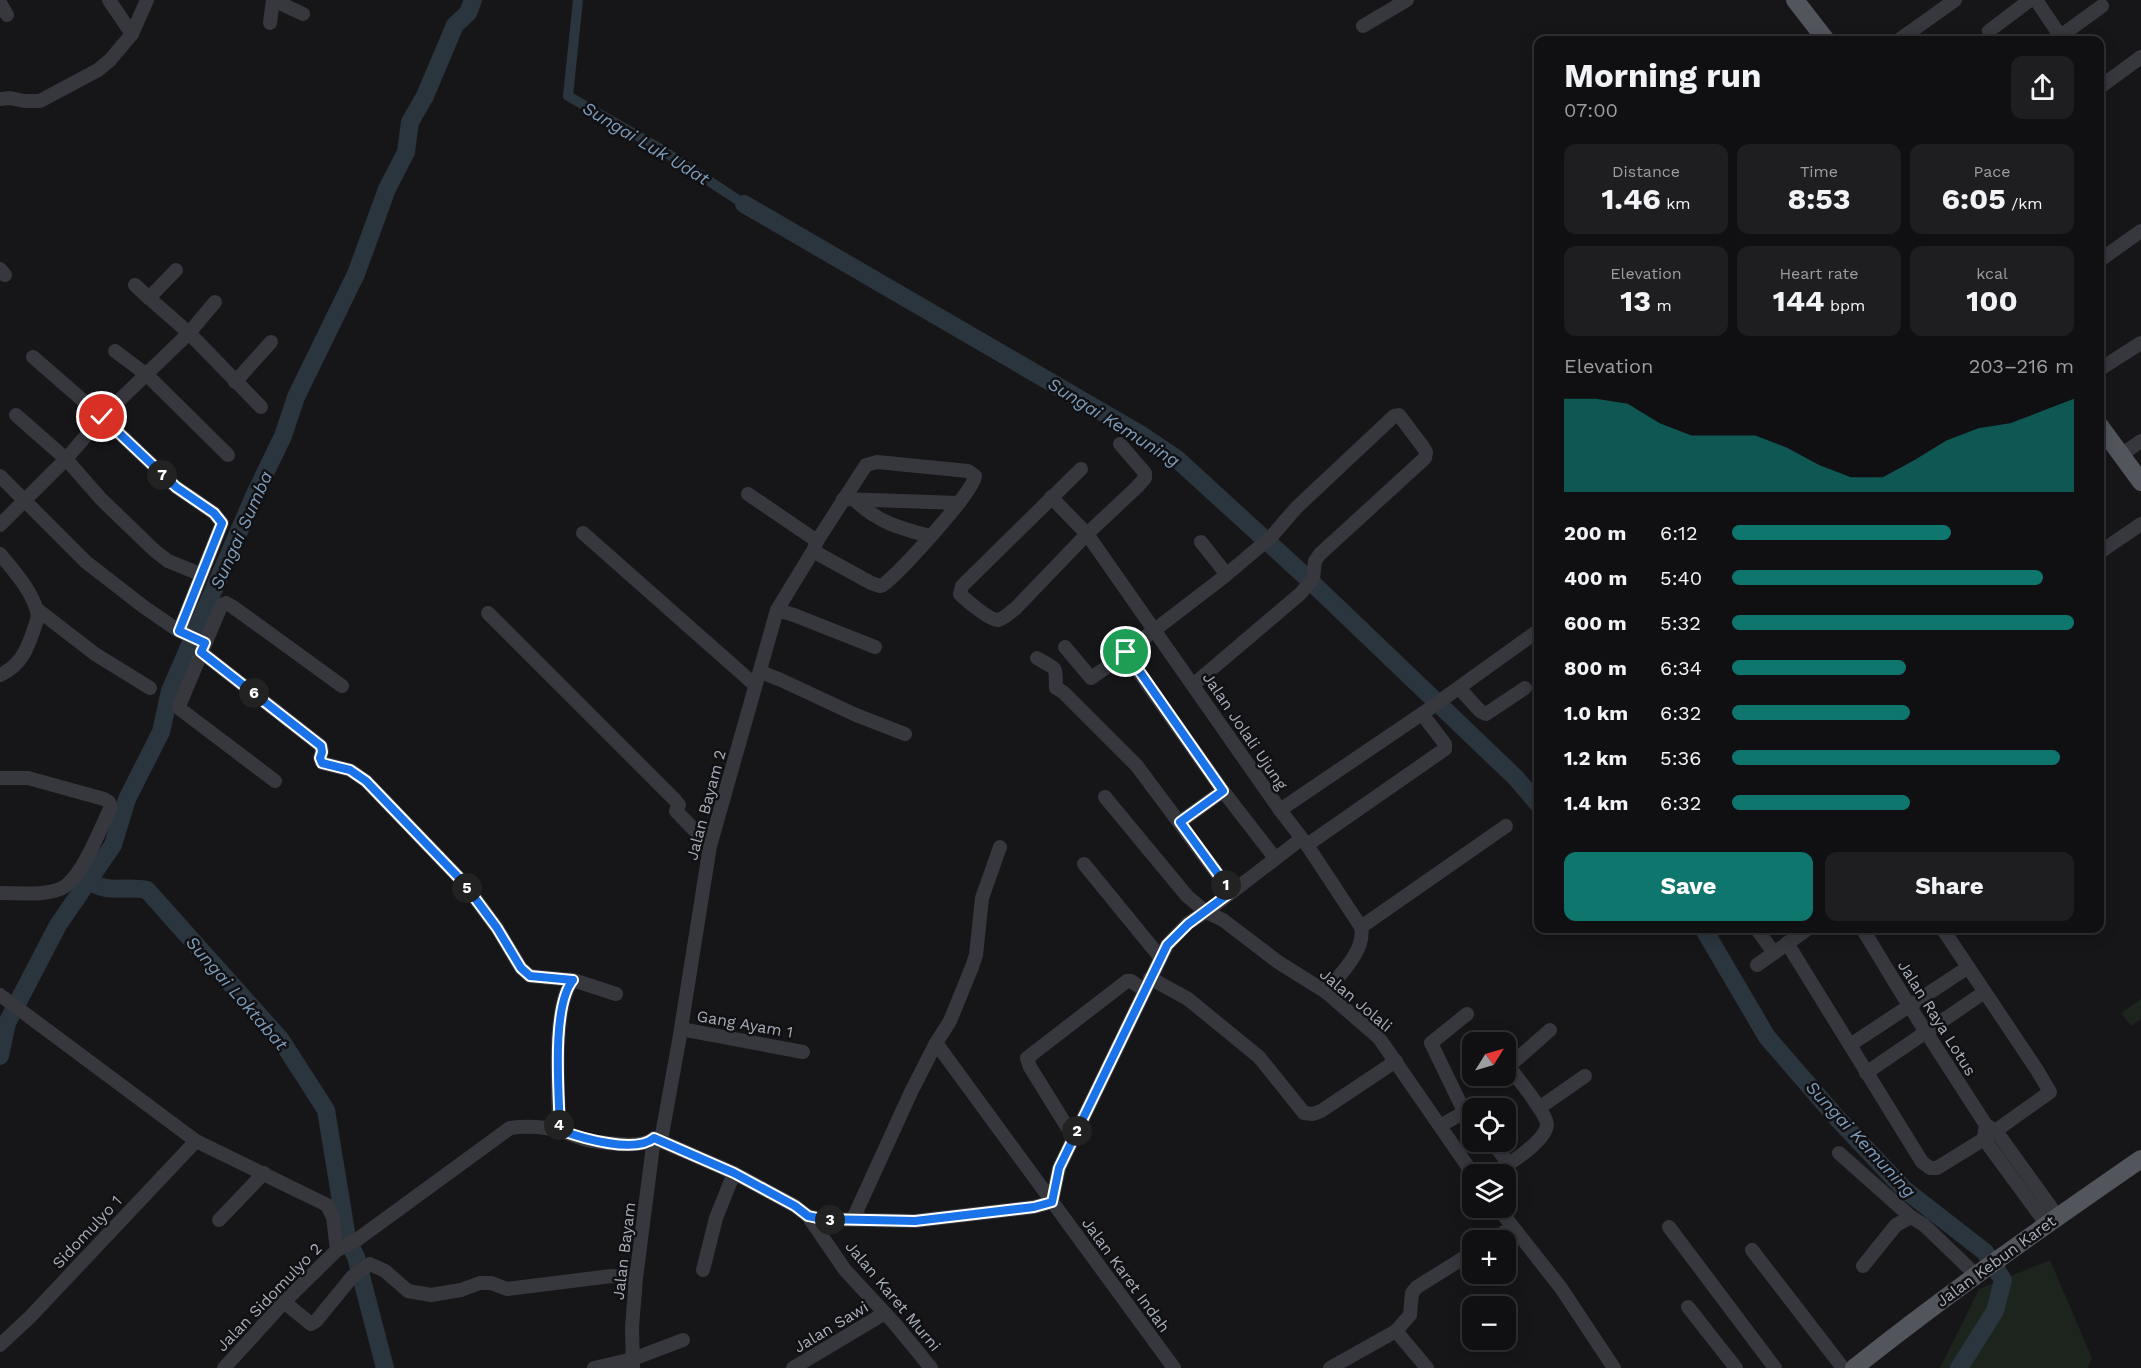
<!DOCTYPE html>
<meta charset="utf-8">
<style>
:root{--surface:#101013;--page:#1e1e21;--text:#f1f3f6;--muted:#9c9da0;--line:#303033;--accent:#0f766e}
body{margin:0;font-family:"Work Sans",sans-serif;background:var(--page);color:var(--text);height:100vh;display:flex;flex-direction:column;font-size:22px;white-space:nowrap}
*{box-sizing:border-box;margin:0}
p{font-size:20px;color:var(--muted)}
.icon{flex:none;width:33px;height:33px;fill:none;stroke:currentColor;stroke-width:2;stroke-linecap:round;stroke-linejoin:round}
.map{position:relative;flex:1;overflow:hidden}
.sheet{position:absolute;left:1534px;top:36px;width:570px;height:897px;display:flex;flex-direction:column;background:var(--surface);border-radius:12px;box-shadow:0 3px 15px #0003,0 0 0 2px var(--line)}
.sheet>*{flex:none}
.needle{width:39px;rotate:53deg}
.controls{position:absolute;left:1462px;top:1032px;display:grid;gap:12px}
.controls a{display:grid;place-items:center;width:54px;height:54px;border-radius:12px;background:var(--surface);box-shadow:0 3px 15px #0003,0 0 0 2px var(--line);font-size:30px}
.pin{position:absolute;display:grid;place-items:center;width:51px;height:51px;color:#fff;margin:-26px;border:3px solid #fff;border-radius:50%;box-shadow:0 2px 6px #0007}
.km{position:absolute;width:30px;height:30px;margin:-15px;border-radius:50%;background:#222;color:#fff;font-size:16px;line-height:30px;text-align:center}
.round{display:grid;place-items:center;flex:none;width:63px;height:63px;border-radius:12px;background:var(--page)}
.summary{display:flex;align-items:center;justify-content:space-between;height:102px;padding:0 30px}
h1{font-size:33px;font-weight:700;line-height:45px}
.metrics{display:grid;grid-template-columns:repeat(3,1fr);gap:9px;height:102px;padding:6px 30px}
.metrics div{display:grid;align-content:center;border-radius:12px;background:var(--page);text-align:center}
.metrics b{font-size:30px;font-weight:700}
.metrics small{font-size:16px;font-weight:400}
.metrics p{font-size:16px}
.chart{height:168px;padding:12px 30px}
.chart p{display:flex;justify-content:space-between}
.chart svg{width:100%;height:108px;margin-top:6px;fill:var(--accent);opacity:.7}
.primary-button{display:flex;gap:12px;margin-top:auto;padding:12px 30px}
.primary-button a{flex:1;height:69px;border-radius:12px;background:var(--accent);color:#fff;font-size:24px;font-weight:700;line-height:69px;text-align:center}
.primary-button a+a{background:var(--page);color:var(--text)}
ul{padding:0 30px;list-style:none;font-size:20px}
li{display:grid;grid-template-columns:96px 72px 1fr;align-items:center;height:45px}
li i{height:15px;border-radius:8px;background:var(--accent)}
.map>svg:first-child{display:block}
.green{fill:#1c241d}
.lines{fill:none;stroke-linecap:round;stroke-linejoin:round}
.canal{stroke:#2b353e;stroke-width:10}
.river{stroke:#2b353e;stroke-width:18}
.minor{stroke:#37383e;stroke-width:14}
.major{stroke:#53555d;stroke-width:18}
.route-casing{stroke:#fff;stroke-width:12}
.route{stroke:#1a73e8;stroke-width:8}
.labels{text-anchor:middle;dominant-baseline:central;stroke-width:5;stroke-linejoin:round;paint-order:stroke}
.street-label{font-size:16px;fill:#a7adba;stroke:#111114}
.water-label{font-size:18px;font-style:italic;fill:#7b9bb8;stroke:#111114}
</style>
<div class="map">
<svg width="2141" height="1368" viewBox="0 0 2141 1368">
<rect width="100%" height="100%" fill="#161619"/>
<g class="green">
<polygon points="2141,999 2141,1019 2131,1026 2121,1013"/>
<polygon points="2050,1260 2092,1358 2088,1368 1940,1368 1979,1289"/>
</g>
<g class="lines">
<polyline class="canal" points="578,0 568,96 659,148 744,204"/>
<g class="river">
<polyline points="744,204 1078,398 1140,434 1177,459 1306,577 1516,778 1539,805"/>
<path d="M89,880C105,895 127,885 147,890L281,1040L326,1110L347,1238L356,1257L385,1368"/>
<polyline points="1703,928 1767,1037 1837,1118 1904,1189 1985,1252 2003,1280 1995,1311 1959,1368"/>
<polyline points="0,1056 7,1023 58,925 113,845 127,799 161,732 170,691 255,494 283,436 296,397 356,274 387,189 406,152 410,122 425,96 455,25 468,13 473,0"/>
</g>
<g class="minor">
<polyline points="109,0 132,34"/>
<polyline points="273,0 303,14"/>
<polyline points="2036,0 2063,40"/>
<polyline points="0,3 7,15"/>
<polyline points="270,23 273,0"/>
<polyline points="1363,26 1407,0"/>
<polyline points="1989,31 2030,0"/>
<polyline points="1899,40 1955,0"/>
<polyline points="2055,40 2102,6"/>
<polyline points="2100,87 2141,57"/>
<polyline points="0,99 10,98 24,101 40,101 98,70 110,60 132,34 147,0"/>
<polyline points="2100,260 2141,231"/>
<polyline points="0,269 5,275"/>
<polyline points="176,270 149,298 189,333 261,407"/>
<polyline points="135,285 149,298"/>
<polyline points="115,351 147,375 228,455"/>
<polyline points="33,357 102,417 176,487 214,513 222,523 179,631"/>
<polyline points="2100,369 2141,343"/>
<polyline points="235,382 271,342"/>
<polyline points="16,415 66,459 101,499 155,551 168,561 200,574"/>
<polyline points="2121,455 2141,441"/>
<path d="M1081,469L962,586L960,594C966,600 989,620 998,620C1004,619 1010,612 1015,609L1087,534L1137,487L1145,478V473L1120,444"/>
<polyline points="0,476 86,562 144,607 179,631 205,643"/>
<polyline points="748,494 817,541"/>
<path d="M1051,497L1087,534L1280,810L1307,845L1361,927C1366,951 1339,975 1326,992"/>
<polyline points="843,499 959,503"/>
<path d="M856,501C877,522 902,529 930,536"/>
<polyline points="0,525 66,459 102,417 189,333 215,302"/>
<polyline points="583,533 755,685"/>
<polyline points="1201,542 1224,571 1225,576 1131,648 1126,654 1223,791 1275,858"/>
<polyline points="2100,552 2141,524"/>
<path d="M0,554C14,571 36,595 38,617C30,641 25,664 0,675"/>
<polyline points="38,610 95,654 150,688"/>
<polyline points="777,610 794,615 875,647"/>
<polyline points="488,613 675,800 679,805 676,811 710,846"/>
<polyline points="1065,647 1091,678 1126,654"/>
<polyline points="201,652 321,746 322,751 320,758 322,763 350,770 366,781 463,882 497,928 521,968 530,976 573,980 616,994"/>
<path d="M1037,658C1059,671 1055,665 1056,688L1063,692L1137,766L1231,892"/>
<polyline points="761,672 781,680 856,715 905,734"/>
<polyline points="1194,684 1300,594 1313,579 1315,561 1320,554 1425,458 1426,452 1423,447 1399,415 1394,416 1297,507 1271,537 1226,575"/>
<polyline points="1459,688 1480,711 1486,714 1525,688"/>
<path d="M0,778H28L104,799L109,802L111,807C100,828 82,880 60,889C42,896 19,893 0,893"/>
<polyline points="275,781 180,709 179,705 182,699 221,606 226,603 233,607 342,686"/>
<polyline points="1105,797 1187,896 1206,912 1223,920 1278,962 1326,992 1379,1038 1473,1174"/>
<polyline points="1280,810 1429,709 1539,630"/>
<polyline points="1180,822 1223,791"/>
<polyline points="1307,845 1445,749 1445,744 1422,714"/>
<polyline points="1000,847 982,898 976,955 972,967 950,1021 936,1043 1174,1368"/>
<polyline points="1084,864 1160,957"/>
<polyline points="1361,927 1506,826"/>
<polyline points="1756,928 1774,953"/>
<polyline points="1862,928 1910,1007 1986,1125 1996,1131 2058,1217"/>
<polyline points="1787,943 1922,1162 1930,1168 1937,1168 1984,1139 2050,1092 2037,1070 1942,928"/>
<polyline points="1757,965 1809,928"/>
<polyline points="1150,978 1188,999 1259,1057 1304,1113 1313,1114 1321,1111 1396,1061"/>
<polyline points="0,995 196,1141 327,1205 333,1217 337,1250"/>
<polyline points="681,1029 803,1052"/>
<polyline points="1850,1045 1967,968"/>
<polyline points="1509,1066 1550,1030"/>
<polyline points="1866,1073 1983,993"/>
<polyline points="1539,1108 1585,1076"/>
<polyline points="1440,1126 1461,1114 1463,1109 1431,1043 1467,1014"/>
<path d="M559,1130C559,1094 551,1007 573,980"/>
<polyline points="1985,1130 1984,1139 2047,1225"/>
<polyline points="1074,1138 1030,1067 1027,1058 1127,981 1131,981 1144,990"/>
<path d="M661,1140L679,1041L710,846L777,610L813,551L817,541L866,465L877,462L968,471L975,476C974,492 900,572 883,585L880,586L871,583L813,551"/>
<polyline points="1492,1142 1509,1164"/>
<polyline points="1839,1153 1911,1217"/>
<path d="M1494,1174C1507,1165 1547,1141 1547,1124C1546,1112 1514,1075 1506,1062"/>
<polyline points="1052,1202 1059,1168 1167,945 1188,923 1206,912 1301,839"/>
<polyline points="1498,1208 1561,1288 1614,1368"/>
<polyline points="808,1216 845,1270 895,1324 931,1368"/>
<polyline points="853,1219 911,1092 936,1043"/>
<polyline points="219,1220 264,1173"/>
<polyline points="1669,1227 1775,1368"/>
<polyline points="1491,1240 1513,1227"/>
<polyline points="1752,1250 1843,1368"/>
<polyline points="1863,1266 1896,1225 1911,1217 1924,1225 1976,1275"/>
<polyline points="703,1270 716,1218 734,1173"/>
<polyline points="284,1302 311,1324 316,1321 352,1277 370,1264 385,1271 408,1291 431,1295 461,1290 480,1283 491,1283 507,1289 611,1276 636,1278"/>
<polyline points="1688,1307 1736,1368"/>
<polyline points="1396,1331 1410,1315 1412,1293 1417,1287 1473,1252"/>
<polyline points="0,1345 30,1317 196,1141"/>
<path d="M224,1368L284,1302L337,1250L358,1239L510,1128C526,1126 545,1127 560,1131C569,1133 578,1138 587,1140C604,1143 641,1149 654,1138L734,1173L795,1206L808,1216L822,1219L915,1221L1034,1207L1052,1202"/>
<polyline points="594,1368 633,1359 683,1340"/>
<polyline points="633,1368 632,1327 636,1278 654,1138"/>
<polyline points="793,1368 885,1313"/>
<polyline points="1330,1368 1396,1331 1427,1368"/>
</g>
<g class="major">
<polyline points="1795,0 1826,40"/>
<polyline points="2100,426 2141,482"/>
<path d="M1854,1368C1947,1294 2044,1226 2141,1159"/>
</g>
</g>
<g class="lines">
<g class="route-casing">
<path id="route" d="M102,417L176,487L214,513L222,523L179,631L205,643L201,652L321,746L322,752L320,758L322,763L350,770L366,781L463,882L497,928L521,968L530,976L573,980C551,1007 559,1094 560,1130C581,1138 635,1154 654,1138L734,1173L795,1206L808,1216L822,1219L915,1221L1034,1207L1052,1202L1059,1168L1167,945L1188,924L1231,892L1180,822L1223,791L1126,652"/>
</g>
<use href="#route" class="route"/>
</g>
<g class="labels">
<g class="street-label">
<text transform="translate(1245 731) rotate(56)">Jalan Jolali Ujung</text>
<text transform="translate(706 805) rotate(-75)">Jalan Bayam 2</text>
<text transform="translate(1356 1000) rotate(40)">Jalan Jolali</text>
<text transform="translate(1937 1018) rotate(58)">Jalan Raya Lotus</text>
<text transform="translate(745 1024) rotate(10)">Gang Ayam 1</text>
<text transform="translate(87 1232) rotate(-47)">Sidomulyo 1</text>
<text transform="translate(624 1251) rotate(-83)">Jalan Bayam</text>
<text transform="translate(1996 1261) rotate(-36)">Jalan Kebun Karet</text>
<text transform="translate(1126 1275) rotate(54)">Jalan Karet Indah</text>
<text transform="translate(893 1296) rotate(50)">Jalan Karet Murni</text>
<text transform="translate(269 1297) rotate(-46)">Jalan Sidomulyo 2</text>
<text transform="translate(831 1327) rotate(-31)">Jalan Sawi</text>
</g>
<g class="water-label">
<text transform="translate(646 143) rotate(31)">Sungai Luk Udat</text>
<text transform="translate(1114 422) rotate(32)">Sungai Kemuning</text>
<text transform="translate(241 530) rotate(-66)">Sungai Sumba</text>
<text transform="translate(237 993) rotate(49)">Sungai Loktabat</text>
<text transform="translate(1861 1139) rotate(47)">Sungai Kemuning</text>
</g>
</g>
</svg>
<div class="controls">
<a><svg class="needle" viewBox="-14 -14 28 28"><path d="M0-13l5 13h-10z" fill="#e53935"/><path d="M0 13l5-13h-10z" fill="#9c9da0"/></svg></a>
<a><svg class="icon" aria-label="locate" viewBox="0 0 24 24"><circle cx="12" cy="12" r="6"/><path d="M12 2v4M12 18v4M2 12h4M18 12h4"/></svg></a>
<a><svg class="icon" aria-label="layers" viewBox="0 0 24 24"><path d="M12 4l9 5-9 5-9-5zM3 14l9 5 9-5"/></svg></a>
<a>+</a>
<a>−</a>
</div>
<div class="pin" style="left:1126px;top:652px;background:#1e9e55"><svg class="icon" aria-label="arrive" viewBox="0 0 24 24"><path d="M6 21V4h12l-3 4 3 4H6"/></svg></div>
<div class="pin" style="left:102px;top:417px;background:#d93025"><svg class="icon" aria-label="check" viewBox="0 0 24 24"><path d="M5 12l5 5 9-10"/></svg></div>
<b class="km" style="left:1226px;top:885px">1</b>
<b class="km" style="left:1077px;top:1131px">2</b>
<b class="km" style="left:830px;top:1220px">3</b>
<b class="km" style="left:559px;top:1125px">4</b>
<b class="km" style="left:467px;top:888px">5</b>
<b class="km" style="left:254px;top:693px">6</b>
<b class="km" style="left:162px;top:475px">7</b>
<section class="sheet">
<div class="summary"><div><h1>Morning run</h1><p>07:00</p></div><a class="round"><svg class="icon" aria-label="share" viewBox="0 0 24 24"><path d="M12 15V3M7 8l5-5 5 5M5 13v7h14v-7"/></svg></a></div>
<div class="metrics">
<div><p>Distance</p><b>1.46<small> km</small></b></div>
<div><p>Time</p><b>8:53</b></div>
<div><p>Pace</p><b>6:05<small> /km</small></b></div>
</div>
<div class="metrics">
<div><p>Elevation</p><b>13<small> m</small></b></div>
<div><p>Heart rate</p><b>144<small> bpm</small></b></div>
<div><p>kcal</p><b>100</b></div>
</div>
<div class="chart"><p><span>Elevation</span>203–216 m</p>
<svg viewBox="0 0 160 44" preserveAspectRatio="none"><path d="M0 44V6L10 6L20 8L30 16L40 21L50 21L60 21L70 26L80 33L90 38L100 38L110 31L120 23L130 18L140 16L150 11L160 6V44z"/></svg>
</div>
<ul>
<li><b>200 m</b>6:12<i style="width:64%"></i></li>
<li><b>400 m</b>5:40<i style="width:91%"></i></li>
<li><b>600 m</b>5:32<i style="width:100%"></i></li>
<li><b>800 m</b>6:34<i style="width:51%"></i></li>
<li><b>1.0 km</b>6:32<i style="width:52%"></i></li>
<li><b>1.2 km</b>5:36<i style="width:96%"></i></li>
<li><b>1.4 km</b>6:32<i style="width:52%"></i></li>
</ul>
<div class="primary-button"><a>Save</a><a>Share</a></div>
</section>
</div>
